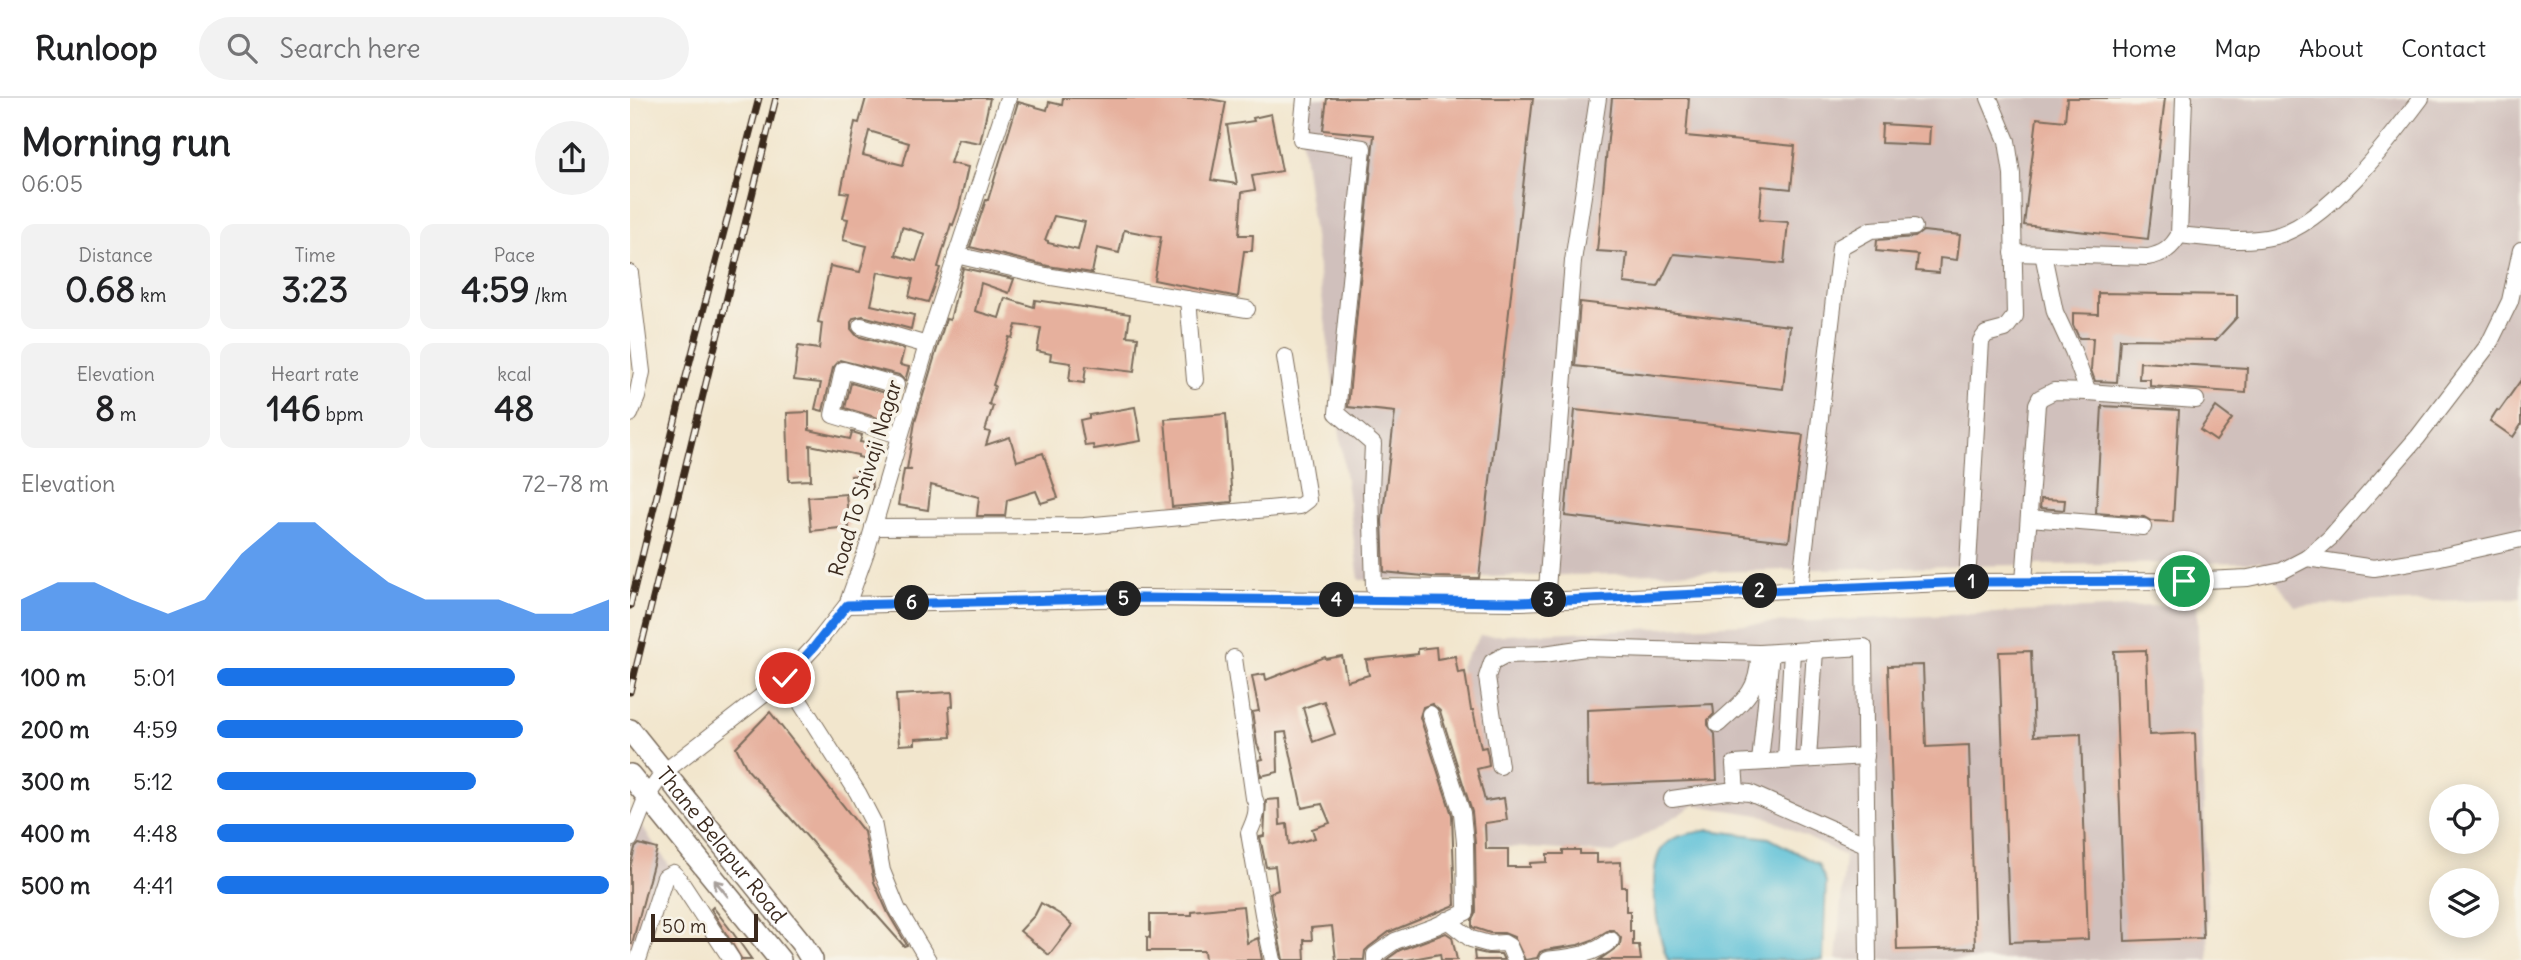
<!DOCTYPE html>
<meta charset="utf-8">
<style>
:root{--surface:#fff;--page:#f2f2f2;--text:#202124;--muted:#757577;--line:#e0e0e0;--accent:#1a73e8}
body{margin:0;font-family:Delius,sans-serif;background:var(--page);color:var(--text);height:100vh;display:flex;flex-direction:column;font-size:26px;white-space:nowrap}
*{box-sizing:border-box;margin:0}
p{font-size:23px;color:var(--muted)}
.icon{flex:none;width:38px;height:38px;fill:none;stroke:currentColor;stroke-width:2;stroke-linecap:round;stroke-linejoin:round}
.map{position:relative;flex:1;overflow:hidden}
.side{display:flex;flex-direction:column;background:var(--surface);width:630px}
.side>*{flex:none}
.tools{position:absolute;left:1799px;top:686px;display:grid;gap:14px}
.tools a{display:grid;place-items:center;width:70px;height:70px;border-radius:50%;background:var(--surface);box-shadow:0 4px 18px #0003;font-size:35px}
.scale{position:absolute;left:21px;bottom:18px;width:107px;box-sizing:border-box;padding-left:7px;border:4px solid #3b2a1e;border-top:0;font-size:19px;line-height:24px;white-space:nowrap;color:#3b2a1e;-webkit-text-stroke:5px #f7f3e8;paint-order:stroke}
.pin{position:absolute;display:grid;place-items:center;width:60px;height:60px;color:#fff;margin:-30px;border:4px solid #fff;border-radius:50%;box-shadow:0 2px 7px #0007}
.km{position:absolute;width:35px;height:35px;margin:-18px;border-radius:50%;background:#222;color:#fff;font-size:19px;line-height:35px;text-align:center}
.round{display:grid;place-items:center;flex:none;width:74px;height:74px;border-radius:37px;background:var(--page)}
.headline{display:flex;align-items:center;justify-content:space-between;height:119px;padding:0 21px}
h1{font-size:38px;font-weight:700;line-height:52px}
.metrics{display:grid;grid-template-columns:repeat(3,1fr);gap:10px;height:119px;padding:7px 21px}
.metrics div{display:grid;align-content:center;border-radius:14px;background:var(--page);text-align:center}
.metrics b{font-size:35px;font-weight:700}
.metrics small{font-size:19px;font-weight:400}
.metrics p{font-size:19px}
.chart{height:196px;padding:14px 21px}
.chart p{display:flex;justify-content:space-between}
.chart svg{width:100%;height:126px;margin-top:7px;fill:var(--accent);opacity:.7}
ul{padding:0 21px;list-style:none;font-size:23px}
li{display:grid;grid-template-columns:112px 84px 1fr;align-items:center;height:52px}
li i{height:18px;border-radius:9px;background:var(--accent)}
header{display:flex;align-items:center;gap:42px;box-sizing:border-box;height:98px;padding:0 35px;background:var(--surface);border-bottom:2px solid var(--line)}
header strong{font-size:33px}
nav{display:flex;gap:38px;margin-inline-start:auto;font-size:24px}
.search{width:490px;height:63px;background:var(--page);display:flex;align-items:center;gap:18px;box-sizing:border-box;padding:0 24px;border-radius:38px;color:var(--muted);font-size:26px}
main{display:flex;flex:1;min-height:0}
.map>svg:first-child{display:block}
.industrial{fill:#d0c0bc}
.water{fill:#59bfd7;stroke:#4a747a;stroke-width:2}
.building{fill:#e6b09d;fill-rule:evenodd}
.lines{fill:none;stroke-linecap:round;stroke-linejoin:round}
.minor-casing{stroke:#7b6c5b;stroke-width:18}
.major-casing{stroke:#7b6c5b;stroke-width:24}
.minor{stroke:#fff;stroke-width:16}
.major{stroke:#fff;stroke-width:21}
.rail-casing{stroke:#3b2a1e;stroke-width:7}
.rail{stroke:#f7f3e8;stroke-width:4.5;stroke-dasharray:13;stroke-linecap:butt}
.oneway{stroke:#a79f9a}
.route-casing{stroke:#fff;stroke-width:14}
.route{stroke:#1a73e8;stroke-width:9}
.labels{text-anchor:middle;dominant-baseline:central;stroke-width:7;stroke-linejoin:round;paint-order:stroke}
.street-label{font-size:21px;fill:#3b2a1e;stroke:#f7f3e8}
</style>
<header>
<strong>Runloop</strong>
<div class="search"><svg class="icon" aria-label="search" viewBox="0 0 24 24"><circle cx="10" cy="10" r="6"/><path d="M15 15l6 6"/></svg>Search here</div>
<nav><a>Home</a><a>Map</a><a>About</a><a>Contact</a></nav>
</header>
<main>
<section class="side">
<div class="headline"><div><h1>Morning run</h1><p>06:05</p></div><a class="round"><svg class="icon" aria-label="share" viewBox="0 0 24 24"><path d="M12 15V3M7 8l5-5 5 5M5 13v7h14v-7"/></svg></a></div>
<div class="metrics">
<div><p>Distance</p><b>0.68<small> km</small></b></div>
<div><p>Time</p><b>3:23</b></div>
<div><p>Pace</p><b>4:59<small> /km</small></b></div>
</div>
<div class="metrics">
<div><p>Elevation</p><b>8<small> m</small></b></div>
<div><p>Heart rate</p><b>146<small> bpm</small></b></div>
<div><p>kcal</p><b>48</b></div>
</div>
<div class="chart"><p><span>Elevation</span>72–78 m</p>
<svg viewBox="0 0 160 44" preserveAspectRatio="none"><path d="M0 44V33L10 27L20 27L30 33L40 38L50 33L60 17L70 6L80 6L90 17L100 27L110 33L120 33L130 33L140 38L150 38L160 33V44z"/></svg>
</div>
<ul>
<li><b>100 m</b>5:01<i style="width:76%"></i></li>
<li><b>200 m</b>4:59<i style="width:78%"></i></li>
<li><b>300 m</b>5:12<i style="width:66%"></i></li>
<li><b>400 m</b>4:48<i style="width:91%"></i></li>
<li><b>500 m</b>4:41<i style="width:100%"></i></li>
</ul>
</section>
<div class="map">
<svg width="1891" height="862" viewBox="0 0 1891 862">
<rect width="100%" height="100%" fill="#f7f3e8"/>
<filter id="ink" filterUnits="userSpaceOnUse"><feTurbulence type="fractalNoise" baseFrequency=".0143" numOctaves="2"/><feDisplacementMap in="SourceGraphic" scale="14" xChannelSelector="R" yChannelSelector="G"/><feConvolveMatrix kernelMatrix="1 2 1 2 8 2 1 2 1" color-interpolation-filters="sRGB"/></filter>
<filter id="wash" filterUnits="userSpaceOnUse"><feTurbulence type="fractalNoise" baseFrequency=".00686" numOctaves="4" result="noise"/><feDisplacementMap in="SourceGraphic" scale="28" xChannelSelector="R" yChannelSelector="G"/><feGaussianBlur stdDeviation="1.57" result="paint"/><feColorMatrix in="noise" values="0 0 0 0 0 0 0 0 0 0 0 0 0 0 0 0 0 1.4 0 .05"/><feComposite in="paint" operator="in"/></filter>
<g filter="url(#wash)">
<rect width="100%" height="100%" fill="#f2e6cd"/>
<g class="industrial">
<polygon points="666,0 1891,0 1891,500 1665,508 1631,464 1323,468 729,482"/>
<polygon points="1567,506 1579,862 1206,862 1215,758 1135,718 1065,707 984,755 860,748 830,568 850,538"/>
<polygon points="0,712 41,770 4,862 0,862"/>
</g>
<path class="water" d="M1079,732L1139,740L1188,766L1196,784L1193,862H1038C1027,838 1016,771 1033,749C1043,736 1065,735 1079,732Z"/>
<g id="blocks">
<g class="building">
<path d="M236,0H360L350,45L328,41L320,65L338,69L329,110L323,127L321,126L308,169L310,170L298,204L279,199L283,181L248,174L241,207L284,217L281,231L233,218L224,220L221,224V231L227,238L274,251L270,267L279,269L275,283L269,277L210,262L203,270L193,313L185,311L191,285L164,282L168,248L189,251L192,225L188,224L200,168L230,174L237,148L213,142L218,121L213,120L219,95L211,94L225,24L229,25ZM239,33L279,45L273,67L233,57ZM272,129L295,136L286,163L266,157Z"/>
<path d="M433,0H573L596,4L581,82L607,86L597,27L624,23L623,20L641,16L652,73L622,78L625,92L612,94L609,137H623L622,153H614L608,199L524,182L531,139L494,132L489,155L467,150L462,175L418,168L340,149L356,102H358L388,4L417,12L419,4L432,7ZM424,118L455,124L448,152L418,145V143L415,142Z"/>
<polygon points="697,0 903,0 849,480 803,479 754,474 752,422 765,314 718,309 744,37 693,32"/>
<polygon points="982,0 1059,0 1056,38 1165,48 1161,91 1132,88 1129,122 1158,124 1154,166 1044,156 1028,189 994,185 997,155 967,153"/>
<polygon points="1437,0 1535,0 1518,141 1394,127 1407,20 1435,23"/>
<polygon points="1252,26 1300,29 1299,47 1251,45"/>
<polygon points="1293,133 1330,137 1327,162 1310,160 1309,175 1286,173 1288,157 1246,153 1247,142 1285,139"/>
<polygon points="333,170 384,181 379,195 351,185 345,213 369,220 375,200 404,209 405,202 500,216 497,238 508,239 504,274 456,268 454,285 439,283 441,265 420,262 421,256 407,253 411,230 386,227 382,240 379,239 363,287 365,288 359,306 363,308 355,333 360,334 356,347 380,339 387,363 413,355 428,400 411,405 406,393 377,402 375,418 347,418 349,399 301,387 298,412 268,407 274,372 282,372 277,371 285,324 316,221 320,222"/>
<polygon points="1468,195 1607,197 1607,219 1586,242 1490,241 1487,284 1465,283 1461,272 1463,240 1449,240 1443,227 1443,215 1468,216"/>
<polygon points="950,204 1160,228 1153,291 945,268"/>
<polygon points="1510,264 1617,270 1616,295 1520,288 1520,281 1509,281"/>
<polygon points="1891,282 1891,327 1883,339 1860,323 1867,312 1869,313"/>
<polygon points="221,285 259,296 256,308 262,310 258,323 215,310"/>
<polygon points="1472,308 1549,312 1543,424 1521,423 1514,419 1466,415"/>
<polygon points="505,309 511,343 464,351 463,347 455,348 450,322 459,320 459,317"/>
<polygon points="1586,309 1602,321 1586,343 1570,332"/>
<polygon points="945,312 1173,337 1159,443 935,418"/>
<polygon points="179,314 179,332 220,341 222,334 232,337 230,344 249,348 245,363 228,359 228,357 180,347 181,382 159,383 157,315"/>
<polygon points="596,316 602,404 542,409 535,321"/>
<polygon points="241,376 242,391 223,393 221,378"/>
<polygon points="216,396 219,429 181,433 178,399"/>
<polygon points="1411,401 1435,402 1434,412 1410,410"/>
<path d="M806,549L807,561L825,558L828,575L835,574L841,612H843L851,650L856,649L858,658L859,668L847,671L855,703L874,700L877,722L855,725L856,751H878V769H900V765L917,764V756H933V752H950V756H967V765L991,764L992,789H996V813H1000V833H1003V847H1009L1011,862H969L990,847L991,840L984,832H979L962,842L948,847L915,852L910,854L907,860L895,862L884,839L874,835H860L842,829V822L846,814L845,745L842,714L810,613L802,606L793,609L790,619L822,717L825,807L759,834L739,849L735,853L734,862H706L702,828L681,830L682,842H674L675,862H653L640,795L648,792L645,768L636,769L630,739L634,738L636,702L649,701L650,727L657,726L659,747L685,740L682,731L700,725L692,706L672,710L656,634L647,635L648,674L631,678L629,662L633,661L627,646L622,614L629,613L622,578L635,576L636,582L695,559L696,561L712,558L717,583L739,577L736,562L788,556V551ZM694,603L705,636L683,644L673,610Z"/>
<polygon points="1516,552 1519,637 1565,635 1573,840 1495,843 1484,553"/>
<polygon points="1401,553 1404,638 1451,636 1458,841 1380,844 1369,554"/>
<polygon points="1293,567 1296,649 1339,647 1345,850 1267,852 1258,568"/>
<polygon points="322,594 323,608 319,609 321,639 285,641 285,646 269,647 266,597"/>
<polygon points="1083,606 1084,616 1078,622 1078,627 1085,636 1087,682 958,687 957,612"/>
<polygon points="140,614 234,734 244,784 258,815 277,847 274,848 117,671 106,649"/>
<polygon points="9,746 27,751 2,846 0,845 0,769 5,750"/>
<polygon points="411,805 431,817 442,827 419,857 390,833 405,817"/>
<polygon points="613,808 617,845 628,840 632,862 575,862 574,853 517,853 517,839 520,840 520,817 561,817 561,813"/>
<polygon points="83,809 103,835 122,862 112,862 81,811"/>
<polygon points="816,835 822,839 827,862 811,862 810,856 777,862 756,862 770,852"/>
<polygon points="844,853 857,856 871,856 874,862 845,862"/>
</g>
</g>
</g>
<g filter="url(#ink)">
<use href="#blocks" fill-opacity="0" stroke="#7b6c5b" stroke-width="2"/>
<g class="lines">
<g class="minor-casing">
<g id="minor">
<polyline points="675,0 671,41 733,50 707,315 743,346 741,393 744,489 917,491 943,163 968,0"/>
<path d="M1549,137C1581,140 1613,146 1645,138C1697,125 1759,43 1791,0"/>
<path d="M1383,155L1518,159C1533,156 1541,151 1549,137L1554,0"/>
<polyline points="1413,156 1425,214 1443,253 1458,294"/>
<polyline points="326,157 416,178 617,211"/>
<polyline points="0,175 12,274 7,299 0,316"/>
<polyline points="558,201 565,282"/>
<polyline points="231,228 297,247"/>
<polyline points="266,287 213,272 203,317 269,337"/>
<polyline points="1399,420 1513,429"/>
<polyline points="243,429 454,428 670,408 678,402 677,394 655,259"/>
<polyline points="1677,460 1744,470 1810,459 1891,441"/>
<polyline points="1337,484 1351,243 1356,236 1375,231 1385,218 1382,76 1377,43 1359,0"/>
<polyline points="1394,484 1407,306 1410,300 1424,293 1458,294 1566,302"/>
<polyline points="1170,491 1210,149 1241,132 1284,129"/>
<polyline points="217,507 508,500 890,504 1337,484 1554,483 1618,480 1652,473 1677,460 1700,440 1788,339 1859,246 1880,203 1891,152"/>
<path d="M604,560L624,700C630,711 624,724 619,735L633,816L643,862"/>
<polyline points="155,580 228,695 243,724 252,773 267,810 298,862"/>
<path d="M1088,626C1112,604 1128,595 1129,560"/>
<polyline points="1178,661 1185,552"/>
<polyline points="1156,662 1162,553"/>
<polyline points="1130,664 1141,555"/>
<polyline points="870,668 857,579 862,564 875,557 914,556 955,550 1129,555 1234,549 1238,862"/>
<polyline points="1106,694 1104,666 1236,658"/>
<polyline points="1042,701 1097,693 1120,695 1237,747"/>
<polyline points="0,741 17,698 34,674 155,580 184,549 217,507 236,454 297,247 378,0"/>
<polyline points="817,822 841,841 859,846 874,845 879,848 885,862"/>
<polyline points="8,862 35,779 43,775 48,780 102,862"/>
<polyline points="745,862 745,857 765,843 806,828 836,814 835,745 832,715 800,616"/>
<path d="M917,862C940,859 963,858 981,842"/>
</g>
</g>
<g class="major-casing">
<g id="major">
<path id="s1" d="M0,632L173,847L182,862"/>
<polyline points="0,677 150,862"/>
</g>
</g>
<use href="#minor" class="minor"/>
<use href="#major" class="major"/>
<g class="rail-casing">
<g id="rail">
<polyline points="0,508 54,286 129,0"/>
<polyline points="0,594 146,0"/>
</g>
</g>
<use href="#rail" class="rail"/>
</g>
<defs><path id="oneway-shaft" d="M-6 0H5M1.5-3L5.5 0L1.5 3" fill="none" stroke-width="1.6" stroke-linecap="round" stroke-linejoin="round" transform="scale(1.75)"/></defs>
<use class="oneway" href="#oneway-shaft" transform="translate(91 790) rotate(-129)"/>
</g>
<g class="lines" filter="url(#ink)">
<g class="route-casing">
<polyline id="route" points="155,580 184,549 217,507 509,500 890,504 1337,484 1554,483"/>
</g>
<use href="#route" class="route"/>
</g>
<g class="labels">
<g class="street-label">
<text transform="translate(235 380) rotate(-73)">Road To Shivaji Nagar</text>
<text stroke="none"><textPath href="#s1" startOffset="147">Thane Belapur Road</textPath></text>
</g>
</g>
</svg>
<div class="tools">
<a><svg class="icon" aria-label="locate" viewBox="0 0 24 24"><circle cx="12" cy="12" r="6"/><path d="M12 2v4M12 18v4M2 12h4M18 12h4"/></svg></a>
<a><svg class="icon" aria-label="layers" viewBox="0 0 24 24"><path d="M12 4l9 5-9 5-9-5zM3 14l9 5 9-5"/></svg></a>
</div>
<div class="scale">50 m</div>
<div class="pin" style="left:1554px;top:483px;background:#1e9e55"><svg class="icon" aria-label="arrive" viewBox="0 0 24 24"><path d="M6 21V4h12l-3 4 3 4H6"/></svg></div>
<div class="pin" style="left:155px;top:580px;background:#d93025"><svg class="icon" aria-label="check" viewBox="0 0 24 24"><path d="M5 12l5 5 9-10"/></svg></div>
<b class="km" style="left:1342px;top:484px">1</b>
<b class="km" style="left:1130px;top:493px">2</b>
<b class="km" style="left:919px;top:502px">3</b>
<b class="km" style="left:707px;top:502px">4</b>
<b class="km" style="left:494px;top:501px">5</b>
<b class="km" style="left:282px;top:505px">6</b>
</div>
</main>
